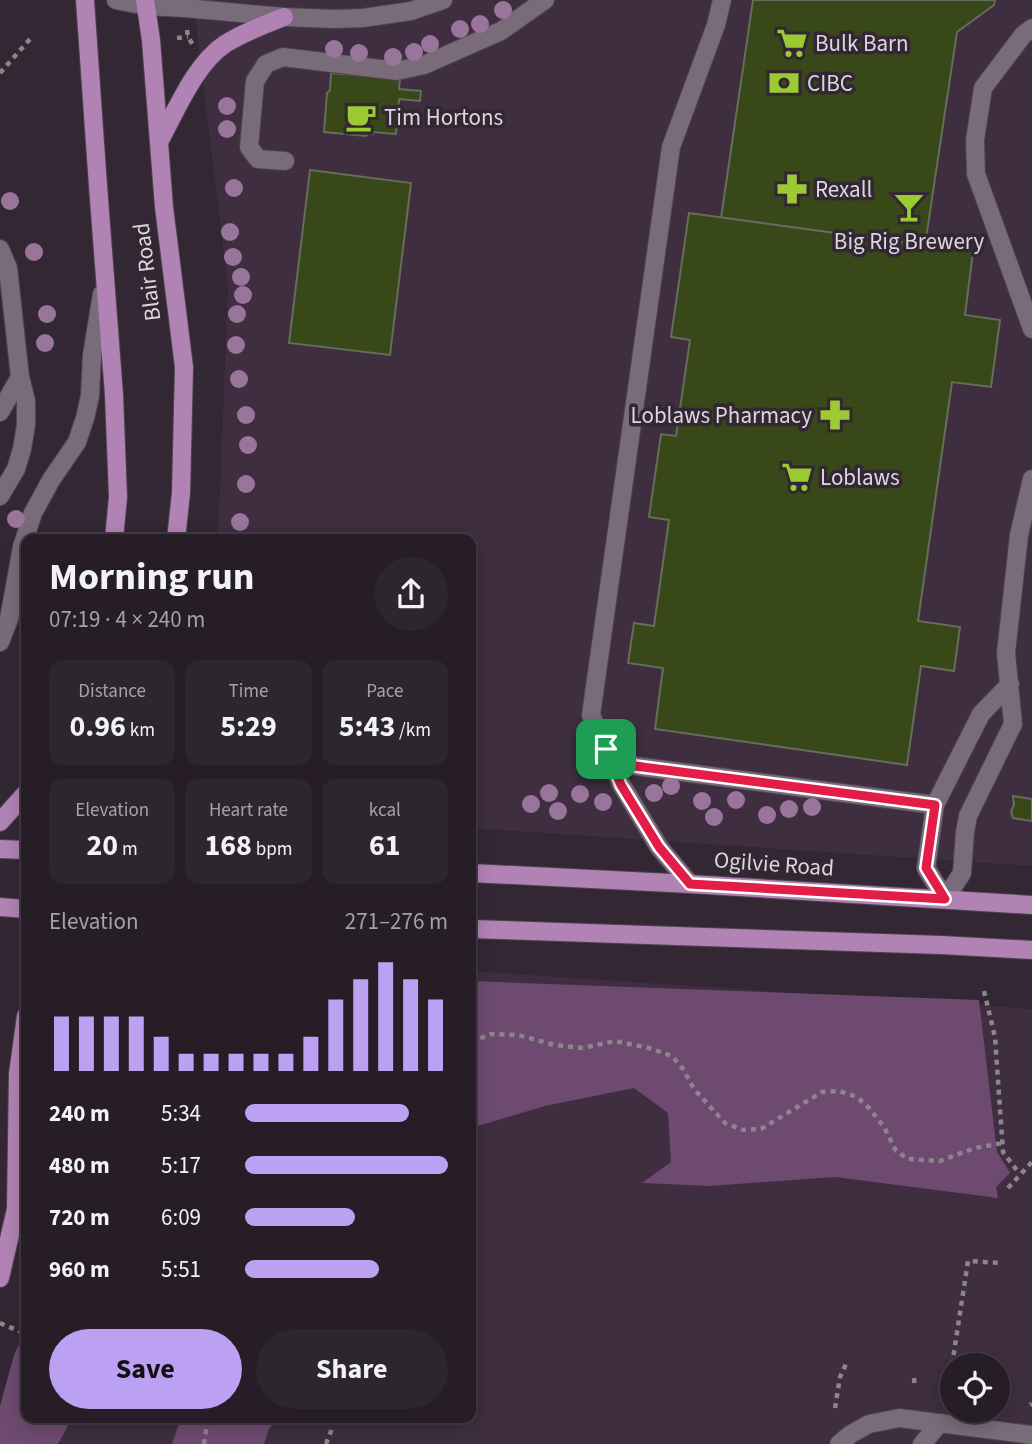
<!DOCTYPE html>
<meta charset="utf-8">
<style>
:root{--surface:#261d27;--page:#2e262f;--text:#f1f3f6;--muted:#a4a2a7;--line:#423b44;--accent:#bca0f2}
body{margin:0;font-family:"Source Sans 3",sans-serif;background:var(--page);color:var(--text);height:100vh;display:flex;flex-direction:column;font-size:26px;white-space:nowrap}
*{box-sizing:border-box;margin:0}
p{font-size:23px;color:var(--muted)}
.icon{flex:none;width:38px;height:38px;fill:none;stroke:currentColor;stroke-width:2;stroke-linecap:round;stroke-linejoin:round}
.map{position:relative;flex:1;overflow:hidden}
.side{position:absolute;left:21px;top:534px;width:455px;height:889px;display:flex;flex-direction:column;background:var(--surface);border-radius:14px;box-shadow:0 4px 18px #0003,0 0 0 2px var(--line)}
.side>*{flex:none}
.tools{position:absolute;left:940px;top:1353px;display:grid;gap:14px}
.tools a{display:grid;place-items:center;width:70px;height:70px;border-radius:50%;background:var(--surface);box-shadow:0 4px 18px #0003,0 0 0 2px var(--line);font-size:35px}
.pin{position:absolute;display:grid;place-items:center;width:60px;height:60px;color:#fff;margin:-30px;border-radius:14px;box-shadow:0 4px 10px #0006}
.round{display:grid;place-items:center;flex:none;width:74px;height:74px;border-radius:37px;background:var(--page)}
.headline{display:flex;align-items:center;justify-content:space-between;height:119px;padding:0 28px}
h1{font-size:38px;font-weight:700;line-height:52px}
.metrics{display:grid;grid-template-columns:repeat(3,1fr);gap:10px;height:119px;padding:7px 28px}
.metrics div{display:grid;align-content:center;border-radius:14px;background:var(--page);text-align:center}
.metrics b{font-size:30px;font-weight:700}
.metrics small{font-size:19px;font-weight:400}
.metrics p{font-size:19px}
.chart{height:196px;padding:14px 28px}
.chart p{display:flex;justify-content:space-between}
.chart svg{width:100%;height:126px;margin-top:7px;stroke:var(--accent);stroke-width:6}
.primary-button{display:flex;gap:14px;margin-top:auto;padding:14px 28px}
.primary-button a{flex:1;height:80px;border-radius:42px;background:var(--accent);color:#111;font-size:28px;font-weight:700;line-height:80px;text-align:center}
.primary-button a+a{background:var(--page);color:var(--text)}
ul{padding:0 28px;list-style:none;font-size:23px}
li{display:grid;grid-template-columns:112px 84px 1fr;align-items:center;height:52px}
li i{height:18px;border-radius:9px;background:var(--accent)}
.map>svg:first-child{display:block}
.built{fill:#3e2e40;fill-rule:evenodd}
.forest{fill:#6e4a70}
.building{fill:#384819;stroke:#666d5b;stroke-width:2}
.lines{fill:none;stroke-linecap:round;stroke-linejoin:round}
.minor-casing{stroke:#4e434e;stroke-width:20}
.major-casing{stroke:#4e434e;stroke-width:20}
.path{stroke:#8e848e;stroke-width:4.5;stroke-dasharray:5 5;stroke-linecap:butt}
.minor{stroke:#796b7a;stroke-width:18}
.major{stroke:#b183b4;stroke-width:18}
.tree{fill:#99749b}
.route-casing{stroke:#fff;stroke-width:14}
.route{stroke:#e11d48;stroke-width:9}
.labels{text-anchor:middle;dominant-baseline:central;stroke-width:7;stroke-linejoin:round;paint-order:stroke}
.poi-label{font-size:23px;fill:#ded6de;stroke:#332734;text-anchor:start}
.street-label{font-size:23px;fill:#ded6de;stroke:#332734}
</style>
<div class="map">
<svg width="1032" height="1444" viewBox="0 0 1032 1444">
<rect width="100%" height="100%" fill="#332734"/>
<g class="built">
<polygon points="193,0 1032,0 1032,866 471,828 471,539 216,539 219,516 228,287"/>
<path d="M471,971L1032,1009V1444H17L26,1418H471ZM952,1365H998V1410H952Z"/>
</g>
<g class="forest">
<polygon points="471,981 979,1000 997,1152 1010,1173 996,1187 998,1198 835,1177 709,1186 642,1183 671,1162 668,1113 634,1088 545,1106 471,1128"/>
<polygon points="26,1329 26,1418 72,1418 58,1444 0,1444 0,1406 14,1355"/>
<polygon points="181,1418 277,1418 269,1429 264,1444 172,1444"/>
</g>
<g class="building">
<polygon points="753,0 995,0 994,5 957,32 925,245 721,218"/>
<polygon points="331,73 400,79 399,89 421,91 420,101 399,99 396,134 373,132 373,134 368,133 366,136 324,132 327,93 330,90"/>
<polygon points="310,170 411,183 390,355 289,343"/>
<polygon points="689,213 973,252 965,315 1000,320 991,387 952,382 918,621 960,627 954,671 921,666 907,765 655,729 663,668 628,663 634,623 654,626 669,520 649,517 661,434 676,436 690,340 671,337"/>
<polygon points="1013,796 1032,799 1032,821 1013,818 1011,811 1014,805"/>
</g>
<g class="lines">
<g class="minor-casing">
<g id="minor">
<polyline points="116,0 146,6 185,8 284,17 335,19 363,18 411,11 443,0"/>
<polyline points="722,0 716,25 671,147 591,715 606,749 635,766 935,805"/>
<polyline points="1032,28 1023,35 983,88 975,140 976,174 1032,329"/>
<polyline points="285,161 258,159 249,147 255,81 266,64 283,57 397,71 424,65 501,31 545,0"/>
<polyline points="0,249 8,268 20,377 26,401 26,425 22,449 16,469 0,496"/>
<polyline points="0,412 20,377"/>
<polyline points="0,642 9,619 22,547 33,513 51,480 77,442 85,418 90,396 92,355 102,294"/>
<polyline points="1010,684 981,714 935,805 926,868 945,899 962,873 965,832 968,816 1013,724 1006,653 1019,535 1032,479"/>
<polyline points="606,749 621,784 659,847 690,884"/>
<polyline points="839,1444 851,1434 869,1424 899,1418 1032,1435"/>
<polyline points="922,1444 940,1423"/>
</g>
</g>
<g class="major-casing">
<g id="major">
<polyline points="85,0 98,186 114,395 118,497 114,539"/>
<polyline points="145,0 151,40 164,207 184,367 181,493 176,539"/>
<path d="M159,142C176,111 195,64 225,44C244,32 264,25 284,17"/>
<polyline points="0,822 26,793"/>
<polyline points="0,849 26,850"/>
<polyline points="471,873 690,884 1032,905"/>
<polyline points="0,907 26,909"/>
<polyline points="471,929 941,945 1032,950"/>
<polyline points="16,1206 18,1074 26,1016"/>
<polyline points="0,1278 19,1196"/>
</g>
</g>
<g class="path">
<polyline points="187,30 188,37 195,48"/>
<polyline points="177,38 188,37"/>
<polyline points="0,73 31,38"/>
<polyline points="984,991 995,1037 1003,1152 1019,1173"/>
<polyline points="471,1042 491,1034 518,1035 555,1045 583,1048 615,1041 649,1048 672,1056 683,1069 694,1089 725,1123 743,1130 761,1129 822,1092 839,1091 857,1097 869,1108 884,1127 896,1151 908,1159 940,1161 975,1148 1003,1143"/>
<polyline points="1008,1188 1032,1162"/>
<polyline points="0,1323 26,1334"/>
<polyline points="952,1365 968,1261 1000,1263"/>
<polyline points="914,1378 915,1388"/>
<polyline points="948,1394 952,1368"/>
<polyline points="1030,1405 1032,1404"/>
<polyline points="835,1408 840,1377 846,1364"/>
<polyline points="204,1444 208,1418"/>
<polyline points="326,1444 333,1426"/>
</g>
<use href="#minor" class="minor"/>
<use href="#major" class="major"/>
</g>
<g class="tree">
<circle cx="503" cy="10" r="9"/>
<circle cx="480" cy="24" r="9"/>
<circle cx="460" cy="29" r="9"/>
<circle cx="430" cy="44" r="9"/>
<circle cx="334" cy="49" r="9"/>
<circle cx="414" cy="52" r="9"/>
<circle cx="359" cy="53" r="9"/>
<circle cx="393" cy="57" r="9"/>
<circle cx="227" cy="106" r="9"/>
<circle cx="227" cy="129" r="9"/>
<circle cx="234" cy="188" r="9"/>
<circle cx="10" cy="201" r="9"/>
<circle cx="230" cy="232" r="9"/>
<circle cx="34" cy="252" r="9"/>
<circle cx="233" cy="257" r="9"/>
<circle cx="241" cy="277" r="9"/>
<circle cx="243" cy="295" r="9"/>
<circle cx="47" cy="314" r="9"/>
<circle cx="237" cy="314" r="9"/>
<circle cx="45" cy="343" r="9"/>
<circle cx="236" cy="345" r="9"/>
<circle cx="239" cy="379" r="9"/>
<circle cx="246" cy="415" r="9"/>
<circle cx="248" cy="445" r="9"/>
<circle cx="246" cy="484" r="9"/>
<circle cx="16" cy="519" r="9"/>
<circle cx="240" cy="522" r="9"/>
<circle cx="671" cy="786" r="9"/>
<circle cx="549" cy="793" r="9"/>
<circle cx="654" cy="793" r="9"/>
<circle cx="580" cy="794" r="9"/>
<circle cx="736" cy="800" r="9"/>
<circle cx="702" cy="801" r="9"/>
<circle cx="603" cy="802" r="9"/>
<circle cx="531" cy="804" r="9"/>
<circle cx="812" cy="807" r="9"/>
<circle cx="789" cy="809" r="9"/>
<circle cx="558" cy="811" r="9"/>
<circle cx="767" cy="815" r="9"/>
<circle cx="714" cy="817" r="9"/>
</g>
<g class="lines">
<g class="route-casing">
<polygon id="route" points="606,749 635,766 935,805 926,868 945,899 690,884 659,847 621,785"/>
</g>
<use href="#route" class="route"/>
</g>
<defs>
<g id="supermarket-bare" transform="scale(2.415)"><path d="M-6-5.5h2.5l.6 2H6L4.5 2H-2.5L-4.4-4H-6ZM-1.5 3.2a1.3 1.3 0 1 0 .1 0ZM3 3.2a1.3 1.3 0 1 0 .1 0Z" fill="#9cca32" stroke="#332734" stroke-width="2.5" paint-order="stroke"/></g>
<g id="bank-bare" transform="scale(2.415)"><path d="M-6-4H6V4H-6ZM0-2.3a2.3 2.3 0 1 0 0 4.6a2.3 2.3 0 1 0 0-4.6Z" fill="#9cca32" stroke="#332734" stroke-width="2.5" paint-order="stroke"/></g>
<g id="cafe-bare" transform="scale(2.415)"><path d="M-5.5-4.5H6V0H3Q3 3.5 0 3.5H-2.5Q-5.5 3.5-5.5 0ZM3-3.2v2h1.7v-2ZM-6 4.5H4V6H-6Z" fill="#9cca32" stroke="#332734" stroke-width="2.5" paint-order="stroke"/></g>
<g id="pharmacy-bare" transform="scale(2.415)"><path d="M-2-6h4v4h4v4h-4v4h-4v-4h-4v-4h4Z" fill="#9cca32" stroke="#332734" stroke-width="2.5" paint-order="stroke"/></g>
<g id="bar-bare" transform="scale(2.415)"><path d="M-6-5H6L.8 .8V4.5H3.5V6h-7V4.5H-.8V.8Z" fill="#9cca32" stroke="#332734" stroke-width="2.5" paint-order="stroke"/></g>
</defs>
<g fill-rule="evenodd">
<use href="#supermarket-bare" x="792" y="43"/>
<use href="#bank-bare" x="784" y="83"/>
<use href="#cafe-bare" x="361" y="117"/>
<use href="#pharmacy-bare" x="792" y="189"/>
<use href="#bar-bare" x="909" y="207"/>
<use href="#pharmacy-bare" x="835" y="415"/>
<use href="#supermarket-bare" x="797" y="477"/>
</g>
<g class="labels">
<g class="poi-label">
<text x="815" y="43">Bulk Barn</text>
<text x="807" y="83">CIBC</text>
<text x="384" y="117">Tim Hortons</text>
<text x="815" y="189">Rexall</text>
<text x="909" y="241" text-anchor="middle">Big Rig Brewery</text>
<text x="812" y="415" text-anchor="end">Loblaws Pharmacy</text>
<text x="820" y="477">Loblaws</text>
</g>
<g class="street-label">
<text transform="translate(147 272) rotate(-97)">Blair Road</text>
<text transform="translate(774 864) rotate(4)">Ogilvie Road</text>
</g>
</g>
</svg>
<div class="tools">
<a><svg class="icon" aria-label="locate" viewBox="0 0 24 24"><circle cx="12" cy="12" r="6"/><path d="M12 2v4M12 18v4M2 12h4M18 12h4"/></svg></a>
</div>
<div class="pin" style="left:606px;top:749px;background:#1e9e55"><svg class="icon" aria-label="arrive" viewBox="0 0 24 24"><path d="M6 21V4h12l-3 4 3 4H6"/></svg></div>
<section class="side">
<div class="headline"><div><h1>Morning run</h1><p>07:19 · 4 × 240 m</p></div><a class="round"><svg class="icon" aria-label="share" viewBox="0 0 24 24"><path d="M12 15V3M7 8l5-5 5 5M5 13v7h14v-7"/></svg></a></div>
<div class="metrics">
<div><p>Distance</p><b>0.96<small> km</small></b></div>
<div><p>Time</p><b>5:29</b></div>
<div><p>Pace</p><b>5:43<small> /km</small></b></div>
</div>
<div class="metrics">
<div><p>Elevation</p><b>20<small> m</small></b></div>
<div><p>Heart rate</p><b>168<small> bpm</small></b></div>
<div><p>kcal</p><b>61</b></div>
</div>
<div class="chart"><p><span>Elevation</span>271–276 m</p>
<svg viewBox="0 0 160 44" preserveAspectRatio="none"><path d="M5 44V25M15 44V25M25 44V25M35 44V25M45 44V32M55 44V38M65 44V38M75 44V38M85 44V38M95 44V38M105 44V32M115 44V19M125 44V12M135 44V6M145 44V12M155 44V19"/></svg>
</div>
<ul>
<li><b>240 m</b>5:34<i style="width:81%"></i></li>
<li><b>480 m</b>5:17<i style="width:100%"></i></li>
<li><b>720 m</b>6:09<i style="width:54%"></i></li>
<li><b>960 m</b>5:51<i style="width:66%"></i></li>
</ul>
<div class="primary-button"><a>Save</a><a>Share</a></div>
</section>
</div>
